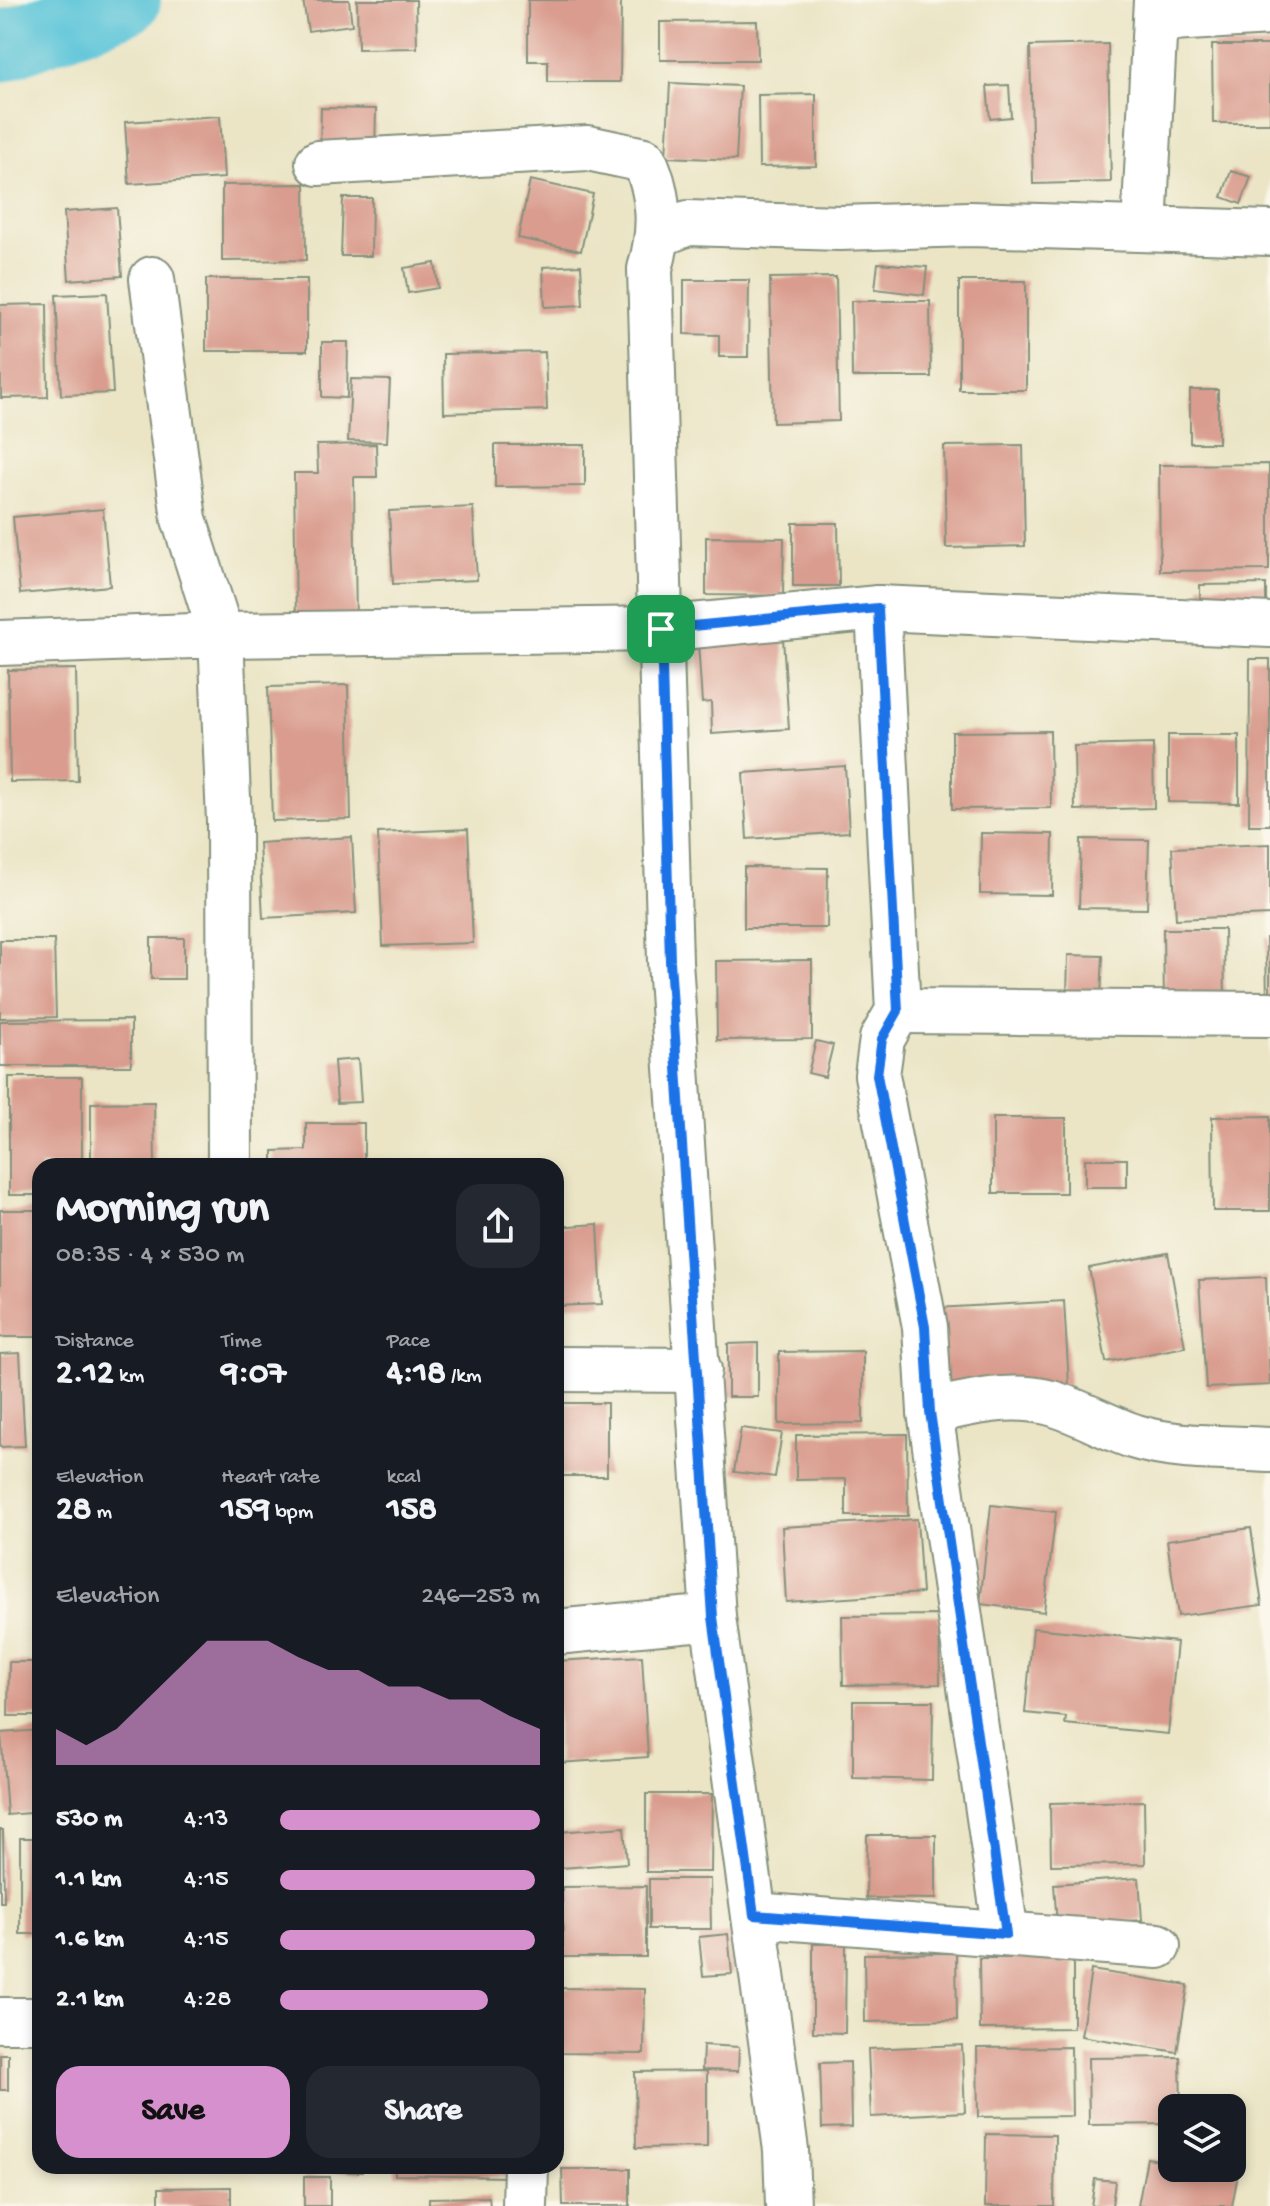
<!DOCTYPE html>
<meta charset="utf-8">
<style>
:root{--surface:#171b24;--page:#242831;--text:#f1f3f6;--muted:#9ea1a6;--accent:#d690ce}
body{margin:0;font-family:"Gochi Hand",sans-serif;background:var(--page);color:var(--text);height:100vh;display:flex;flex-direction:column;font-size:30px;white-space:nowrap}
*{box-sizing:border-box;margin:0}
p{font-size:26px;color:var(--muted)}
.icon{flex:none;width:44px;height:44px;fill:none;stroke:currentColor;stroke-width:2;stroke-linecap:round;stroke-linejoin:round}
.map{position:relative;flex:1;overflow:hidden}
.side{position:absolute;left:32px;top:1158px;width:532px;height:1016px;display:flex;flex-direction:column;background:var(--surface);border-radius:24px;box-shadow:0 4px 12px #0003}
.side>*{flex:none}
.fabs{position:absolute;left:1158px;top:2094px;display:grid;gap:16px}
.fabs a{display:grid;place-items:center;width:88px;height:88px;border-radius:16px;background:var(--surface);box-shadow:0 4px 12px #0003;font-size:40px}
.pin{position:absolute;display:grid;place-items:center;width:68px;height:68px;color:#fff;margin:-34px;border-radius:16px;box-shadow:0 4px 12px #0006}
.round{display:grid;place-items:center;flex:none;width:84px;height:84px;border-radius:24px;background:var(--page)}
.headline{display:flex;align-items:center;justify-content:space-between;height:136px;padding:0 24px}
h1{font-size:44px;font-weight:700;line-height:60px}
.figures{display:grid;grid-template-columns:repeat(3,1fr);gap:12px;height:136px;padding:8px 24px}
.figures div{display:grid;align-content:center}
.figures b{font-size:34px;font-weight:700}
.figures small{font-size:22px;font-weight:400}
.figures p{font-size:22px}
.chart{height:224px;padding:16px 24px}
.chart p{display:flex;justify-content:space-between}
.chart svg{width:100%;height:144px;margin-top:8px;fill:var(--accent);opacity:.7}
.primary-button{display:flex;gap:16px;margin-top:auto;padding:16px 24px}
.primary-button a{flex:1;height:92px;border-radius:24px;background:var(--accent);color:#111;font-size:32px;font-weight:700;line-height:92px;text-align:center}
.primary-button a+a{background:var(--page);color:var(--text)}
ul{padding:0 24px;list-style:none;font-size:26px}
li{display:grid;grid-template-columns:128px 96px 1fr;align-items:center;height:60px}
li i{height:20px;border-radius:10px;background:var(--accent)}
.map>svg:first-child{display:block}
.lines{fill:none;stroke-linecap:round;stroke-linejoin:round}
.river{stroke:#5cc5d8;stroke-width:70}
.building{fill:#d99c8e}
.minor-casing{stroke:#85917d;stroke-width:48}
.minor{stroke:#fff;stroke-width:44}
.route-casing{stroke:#fff;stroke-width:16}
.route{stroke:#1a73e8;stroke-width:10}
</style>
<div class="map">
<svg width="1270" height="2206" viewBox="0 0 1270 2206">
<rect width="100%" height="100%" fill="#fbf7ec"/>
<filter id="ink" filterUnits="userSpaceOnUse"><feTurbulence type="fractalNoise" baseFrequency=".0125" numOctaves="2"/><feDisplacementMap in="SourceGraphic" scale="16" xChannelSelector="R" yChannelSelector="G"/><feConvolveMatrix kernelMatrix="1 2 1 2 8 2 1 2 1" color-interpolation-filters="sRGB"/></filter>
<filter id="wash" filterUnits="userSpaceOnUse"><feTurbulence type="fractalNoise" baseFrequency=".006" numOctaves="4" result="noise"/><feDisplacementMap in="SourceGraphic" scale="32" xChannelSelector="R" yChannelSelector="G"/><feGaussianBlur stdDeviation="1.8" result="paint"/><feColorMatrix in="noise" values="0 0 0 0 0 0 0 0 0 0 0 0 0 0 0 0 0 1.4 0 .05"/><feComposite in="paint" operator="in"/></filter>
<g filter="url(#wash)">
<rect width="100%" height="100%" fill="#ebe5c6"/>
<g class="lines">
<polyline class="river" points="0,47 126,0"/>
</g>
<g id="blocks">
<g class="building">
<polygon points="303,0 349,0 352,25 308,31"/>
<polygon points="357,0 416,0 417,48 358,49"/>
<polygon points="528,0 621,0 620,82 548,82 548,61 528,61"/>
<polygon points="757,21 758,60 660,60 660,22"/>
<polygon points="1108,44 1111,182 1033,184 1030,46"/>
<polygon points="1212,45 1270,45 1270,123 1213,123"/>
<polygon points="670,83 740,86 736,160 666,157"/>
<polygon points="1009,85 1011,117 990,119 987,86"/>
<polygon points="816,94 816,166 759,167 758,95"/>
<polygon points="321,108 376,109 375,154 320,153"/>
<polygon points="220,116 224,178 129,184 125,122"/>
<polygon points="1231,171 1251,177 1241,204 1222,197"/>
<polygon points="530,180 593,194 581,251 518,238"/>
<polygon points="305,184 306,260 222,261 222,185"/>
<polygon points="343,198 372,198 371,256 341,256"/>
<polygon points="117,208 122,276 69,280 64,212"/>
<polygon points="435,263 438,288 408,293 404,268"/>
<polygon points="878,263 927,267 924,295 875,289"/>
<polygon points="581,265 583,305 545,307 543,267"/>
<polygon points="836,277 839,421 773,423 770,278"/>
<rect x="206" y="279" width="101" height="72"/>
<polygon points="684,280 749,280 748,357 719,357 719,335 684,334"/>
<rect x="959" y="281" width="67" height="109"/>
<polygon points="107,293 113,393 61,395 56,295"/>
<polygon points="851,301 930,301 931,377 852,377"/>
<polygon points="47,304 48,397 1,398 0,305"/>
<polygon points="322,342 348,342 347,398 322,397"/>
<polygon points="545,352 547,410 444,413 443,354"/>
<polygon points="351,379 390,380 387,442 348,441"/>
<rect x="1190" y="390" width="28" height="53"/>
<polygon points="376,444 377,477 354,477 356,626 296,627 294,473 318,473 317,445"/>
<polygon points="495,445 585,445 585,486 495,487"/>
<polygon points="1023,445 1025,546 946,548 944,446"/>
<polygon points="1269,464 1269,570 1160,571 1159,465"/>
<polygon points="473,507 477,580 393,584 389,511"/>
<polygon points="103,509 110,586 20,594 13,517"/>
<polygon points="793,523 838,523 839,586 793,586"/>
<polygon points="706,537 784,538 783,596 706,595"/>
<polygon points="1266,584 1266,617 1200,617 1200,585"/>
<polygon points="783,638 789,729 712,734 711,702 702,703 698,643"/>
<polygon points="1250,659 1270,659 1270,825 1249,825"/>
<polygon points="76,669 78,781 10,782 8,670"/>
<polygon points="348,685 351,819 272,821 268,687"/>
<polygon points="1050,731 1051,808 952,809 952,732"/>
<polygon points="1168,735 1239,735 1239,803 1168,802"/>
<polygon points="1153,744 1154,808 1075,810 1074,746"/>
<polygon points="845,766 849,832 747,839 743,773"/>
<polygon points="468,829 473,943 383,946 378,833"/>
<polygon points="981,833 1053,834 1052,895 980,894"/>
<polygon points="352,837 356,913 263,918 259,843"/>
<polygon points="1081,839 1149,840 1147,909 1079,908"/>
<polygon points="1270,844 1270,915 1176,919 1172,848"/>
<polygon points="744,867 828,868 827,928 744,928"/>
<polygon points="1163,929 1224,929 1225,1003 1164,1003"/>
<rect x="151" y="938" width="33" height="41"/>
<polygon points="1266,938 1270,938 1270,1003 1267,1003"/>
<polygon points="0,940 54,940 56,1017 0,1018"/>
<polygon points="1068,955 1103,956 1101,997 1067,997"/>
<polygon points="812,960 812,1039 717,1040 716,961"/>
<polygon points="131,1020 131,1066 0,1066 0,1021"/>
<polygon points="816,1041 833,1045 825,1077 808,1073"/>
<polygon points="358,1059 361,1102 337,1103 334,1061"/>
<polygon points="9,1077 82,1077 82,1166 40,1166 40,1195 9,1195"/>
<polygon points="154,1102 155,1166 91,1166 91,1103"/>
<polygon points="1270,1116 1270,1211 1213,1211 1212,1117"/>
<rect x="993" y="1118" width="73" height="75"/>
<polygon points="306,1123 364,1123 364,1166 273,1166 273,1151 306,1150"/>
<rect x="1085" y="1159" width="42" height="28"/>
<rect x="0" y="1210" width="40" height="127"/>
<polygon points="598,1224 602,1304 556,1306 556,1227"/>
<polygon points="1168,1253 1185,1347 1106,1362 1089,1268"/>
<polygon points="1266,1277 1270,1385 1206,1388 1199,1280"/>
<polygon points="1064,1301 1069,1385 941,1393 937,1308"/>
<polygon points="758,1343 758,1397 728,1397 728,1344"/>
<polygon points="863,1351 863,1423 779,1424 779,1352"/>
<polygon points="20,1353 25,1446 0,1447 0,1354"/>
<rect x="556" y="1403" width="51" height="73"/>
<polygon points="741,1428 782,1433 775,1477 734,1472"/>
<polygon points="907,1434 908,1516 846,1516 846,1479 796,1480 796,1435"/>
<polygon points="991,1505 1056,1512 1044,1612 980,1604"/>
<polygon points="917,1519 922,1593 786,1602 782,1527"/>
<polygon points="1251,1528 1262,1605 1178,1616 1167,1540"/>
<polygon points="939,1615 940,1684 843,1685 842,1616"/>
<polygon points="1033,1628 1177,1642 1168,1734 1065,1724 1066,1717 1025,1713"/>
<polygon points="642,1656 648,1757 558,1763 556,1661"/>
<polygon points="9,1662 40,1662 40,1716 8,1716"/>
<polygon points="853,1701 933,1701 932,1780 853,1778"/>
<polygon points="40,1730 40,1812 7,1815 1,1733"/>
<polygon points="646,1794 712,1794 711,1872 646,1872"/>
<polygon points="1144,1801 1145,1864 1051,1865 1050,1803"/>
<polygon points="624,1827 627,1863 561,1868 558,1832"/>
<polygon points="0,1830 3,1830 4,1902 0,1902"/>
<polygon points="867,1835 936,1835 936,1899 866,1898"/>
<rect x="20" y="1838" width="20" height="96"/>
<polygon points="1139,1878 1142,1920 1057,1926 1054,1884"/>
<polygon points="649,1879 710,1879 711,1929 649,1929"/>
<polygon points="646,1886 646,1957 563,1957 562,1887"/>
<polygon points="728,1934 732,1974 703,1976 699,1937"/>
<polygon points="813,1944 846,1944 845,2033 813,2032"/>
<polygon points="956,1953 957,2020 865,2022 864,1954"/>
<polygon points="979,1958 1073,1958 1073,2028 980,2029"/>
<polygon points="1091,1970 1188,1985 1177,2052 1081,2036"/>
<polygon points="561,1988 645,1989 644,2054 560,2053"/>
<polygon points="703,2045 739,2047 738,2071 702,2070"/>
<polygon points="962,2045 965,2112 871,2117 868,2049"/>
<polygon points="1071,2047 1072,2116 978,2117 977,2048"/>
<rect x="0" y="2054" width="8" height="36"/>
<polygon points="1180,2057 1181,2108 1172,2108 1172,2124 1089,2125 1088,2058"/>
<polygon points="850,2062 851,2127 822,2128 820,2063"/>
<polygon points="707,2071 707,2147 636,2148 635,2072"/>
<polygon points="986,2134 1055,2135 1054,2206 985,2206"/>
<polygon points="1147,2158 1172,2162 1172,2168 1203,2168 1238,2174 1232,2206 1138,2206"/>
<polygon points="307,2166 362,2166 362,2172 307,2171"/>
<polygon points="395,2166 508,2166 508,2177 395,2175"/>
<polygon points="562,2169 630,2169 630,2206 563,2206"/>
<rect x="304" y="2177" width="26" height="29"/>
<polygon points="1095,2179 1115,2181 1112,2206 1091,2206"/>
<polygon points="231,2187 231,2206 159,2206 159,2188"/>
<polygon points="489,2197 490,2206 429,2206 429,2198"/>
</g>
</g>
</g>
<g filter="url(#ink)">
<use href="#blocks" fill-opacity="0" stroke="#85917d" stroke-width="2"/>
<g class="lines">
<g class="minor-casing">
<g id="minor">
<polyline points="1156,20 1270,13"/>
<path d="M318,163L588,148L644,160C661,196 661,231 650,269L670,961L713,1617L786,2150L788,2206"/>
<polyline points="1144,228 1156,0"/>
<polyline points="660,234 688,223 840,228 970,224 1270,233"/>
<polyline points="152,279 184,519 221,635 661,629 878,608 1270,625"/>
<polyline points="878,608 898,1011 882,1039 877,1075 925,1327 930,1412 1006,1934"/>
<polyline points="0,643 221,635 229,821 230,1166"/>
<polyline points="898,1011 1270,1014"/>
<polyline points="556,1369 699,1370"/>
<path d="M930,1412C968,1403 1012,1392 1051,1403C1080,1411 1107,1428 1136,1437C1178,1450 1226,1447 1270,1450"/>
<polyline points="556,1632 713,1617"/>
<polyline points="754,1915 1158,1946"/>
<polyline points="0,2020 40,2020"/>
<polyline points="525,2206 526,2166"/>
</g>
</g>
<use href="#minor" class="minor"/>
</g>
</g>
<g class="lines" filter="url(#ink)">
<g class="route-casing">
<polygon id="route" points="878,608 898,1011 882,1039 877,1075 925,1327 930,1412 1006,1934 754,1915 713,1617 670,961 661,629"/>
</g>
<use href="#route" class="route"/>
</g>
</svg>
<div class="fabs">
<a><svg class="icon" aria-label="layers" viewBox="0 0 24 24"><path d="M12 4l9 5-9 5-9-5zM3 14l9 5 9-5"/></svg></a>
</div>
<div class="pin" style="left:661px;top:629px;background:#1e9e55"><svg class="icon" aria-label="arrive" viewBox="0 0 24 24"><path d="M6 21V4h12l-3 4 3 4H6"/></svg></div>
<section class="side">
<div class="headline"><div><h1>Morning run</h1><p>08:35 · 4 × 530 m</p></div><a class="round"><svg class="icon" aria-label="share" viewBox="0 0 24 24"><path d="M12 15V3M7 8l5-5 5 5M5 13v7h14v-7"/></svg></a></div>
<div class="figures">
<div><p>Distance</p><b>2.12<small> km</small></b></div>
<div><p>Time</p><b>9:07</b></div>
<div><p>Pace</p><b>4:18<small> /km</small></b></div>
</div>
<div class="figures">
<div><p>Elevation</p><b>28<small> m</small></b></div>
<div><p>Heart rate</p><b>159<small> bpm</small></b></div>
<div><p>kcal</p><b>158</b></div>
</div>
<div class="chart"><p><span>Elevation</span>246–253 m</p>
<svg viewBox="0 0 160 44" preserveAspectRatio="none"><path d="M0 44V33L10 38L20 33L30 24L40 15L50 6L60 6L70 6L80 11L90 15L100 15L110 20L120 20L130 24L140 24L150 29L160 33V44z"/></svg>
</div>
<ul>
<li><b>530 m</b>4:13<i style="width:100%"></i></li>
<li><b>1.1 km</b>4:15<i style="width:98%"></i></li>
<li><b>1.6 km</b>4:15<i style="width:98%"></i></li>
<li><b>2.1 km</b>4:28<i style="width:80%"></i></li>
</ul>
<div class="primary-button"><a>Save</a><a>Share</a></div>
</section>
</div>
